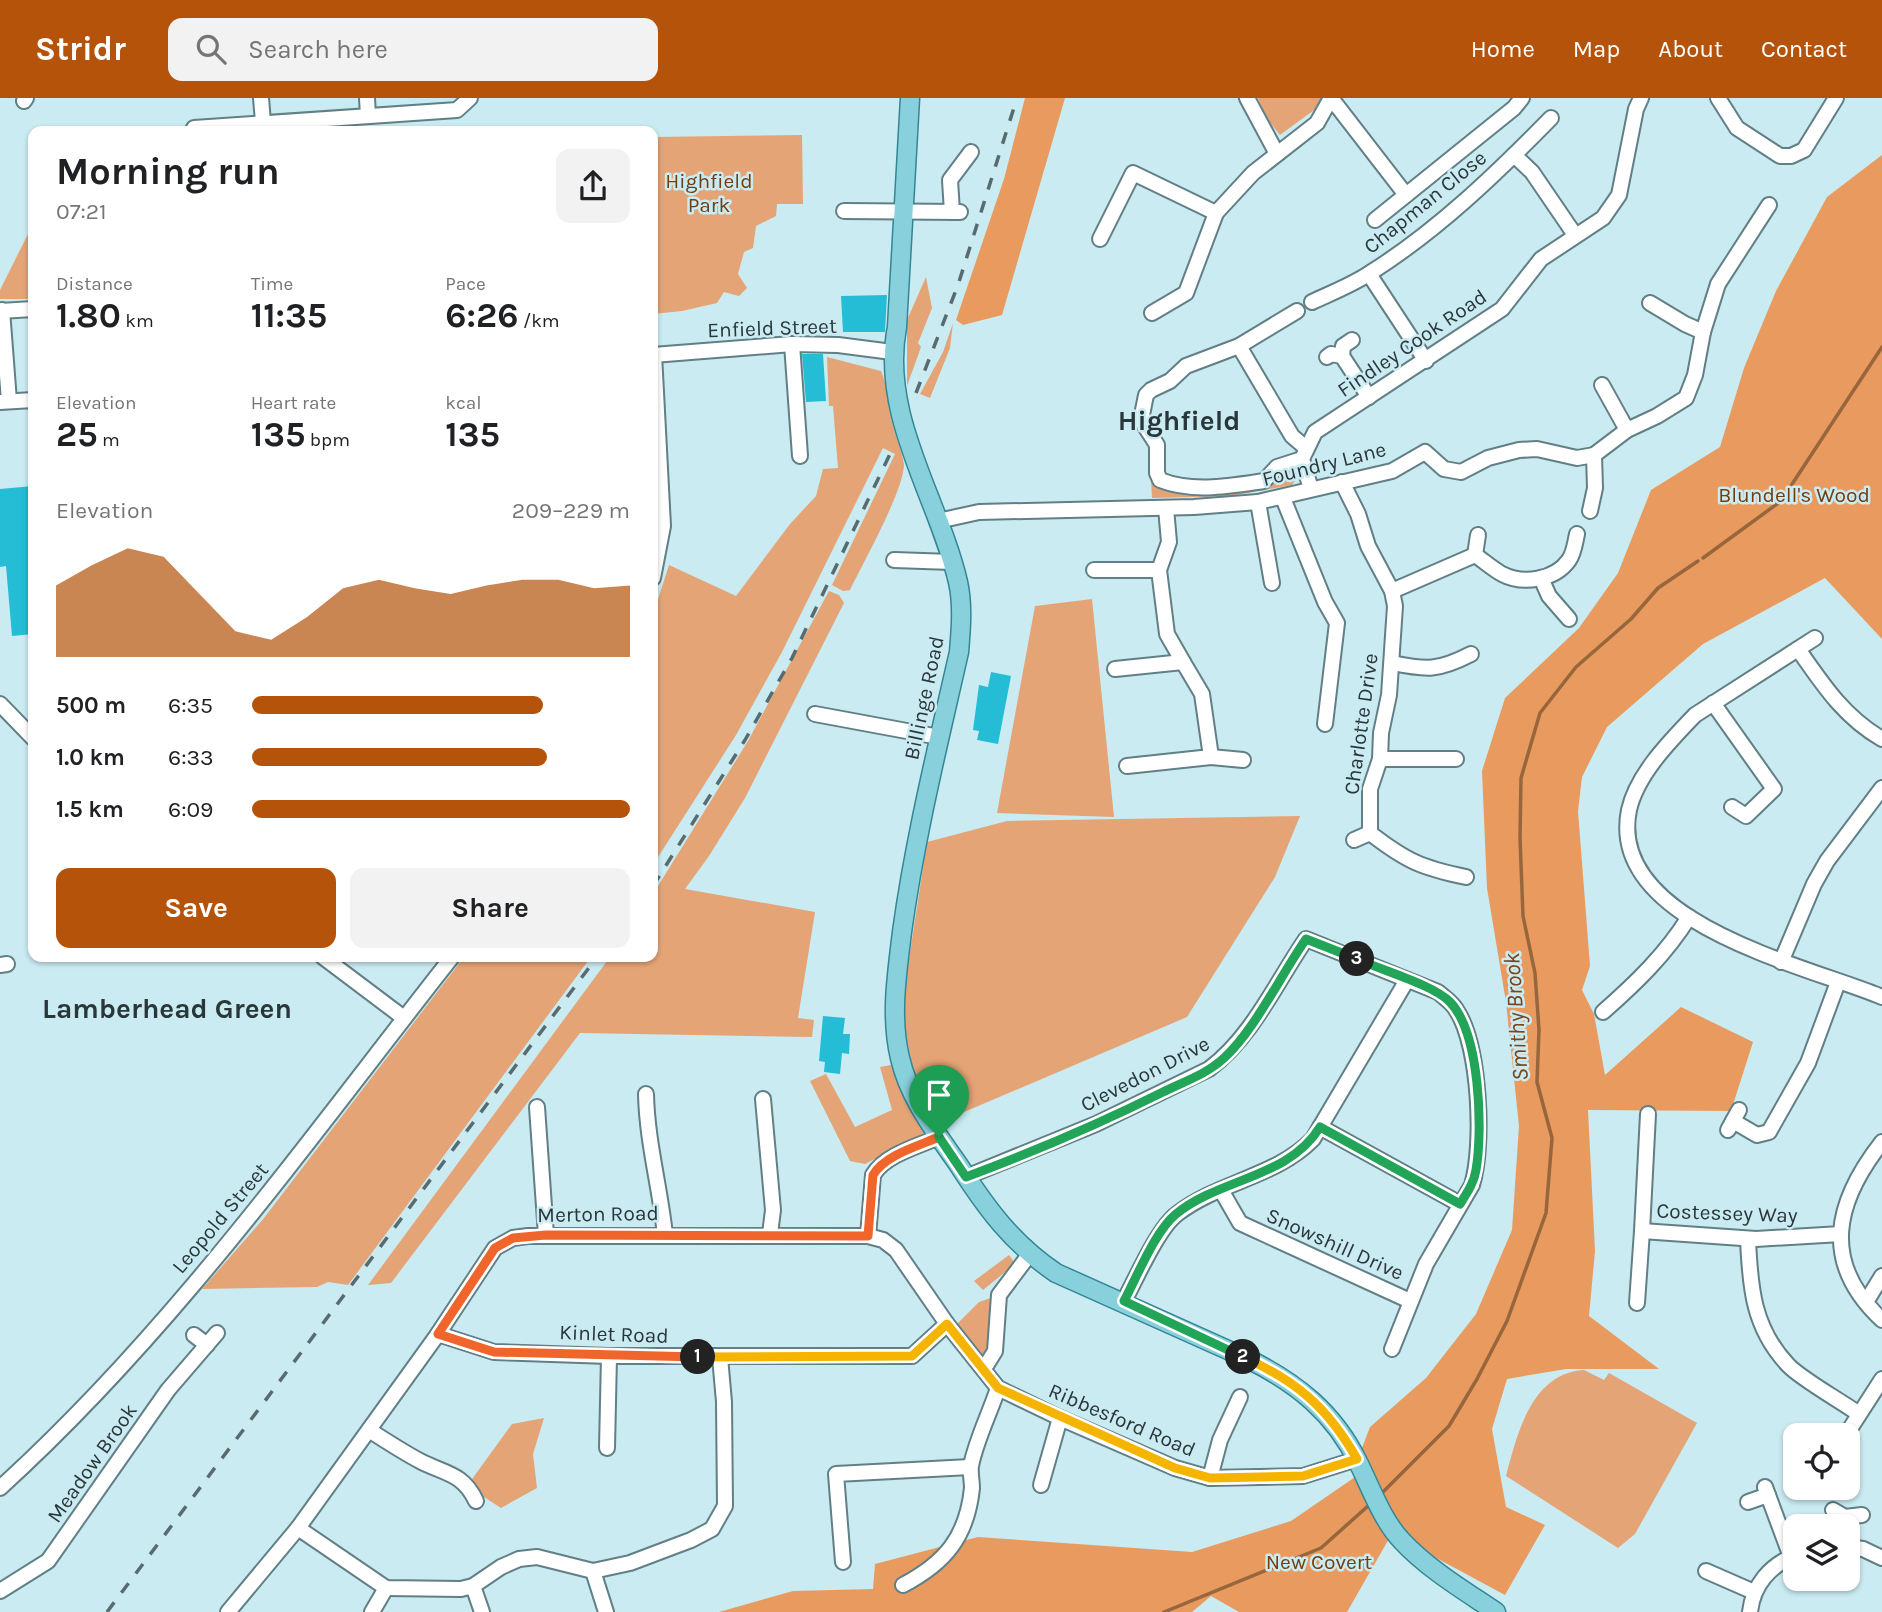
<!DOCTYPE html>
<meta charset="utf-8">
<style>
:root{--surface:#fff;--page:#f2f2f2;--text:#202124;--muted:#757577;--accent:#b45309}
body{margin:0;font-family:Karla,sans-serif;background:var(--page);color:var(--text);height:100vh;display:flex;flex-direction:column;font-size:26px;white-space:nowrap}
*{box-sizing:border-box;margin:0}
p{font-size:23px;color:var(--muted)}
.icon{flex:none;width:38px;height:38px;fill:none;stroke:currentColor;stroke-width:2;stroke-linecap:round;stroke-linejoin:round}
.map{position:relative;flex:1;overflow:hidden}
.drawer{position:absolute;left:28px;top:28px;width:630px;height:836px;display:flex;flex-direction:column;background:var(--surface);border-radius:14px;box-shadow:0 2px 5px #0004}
.drawer>*{flex:none}
.fabs{position:absolute;left:1783px;top:1325px;display:grid;gap:14px}
.fabs a{display:grid;place-items:center;width:77px;height:77px;border-radius:14px;background:var(--surface);box-shadow:0 2px 5px #0004;font-size:35px}
.pin{position:absolute;display:grid;place-items:center;width:60px;height:60px;color:#fff;margin:-72px -30px;border-radius:50% 50% 50% 0;rotate:-45deg;box-shadow:0 0 7px #0007}
.pin .icon{rotate:45deg}
.km{position:absolute;width:35px;height:35px;margin:-18px;border-radius:50%;background:#222;color:#fff;font-size:19px;line-height:35px;text-align:center}
.round{display:grid;place-items:center;flex:none;width:74px;height:74px;border-radius:14px;background:var(--page)}
.head{display:flex;align-items:center;justify-content:space-between;height:119px;padding:0 28px}
h1{font-size:38px;font-weight:700;line-height:52px}
.metrics{display:grid;grid-template-columns:repeat(3,1fr);gap:10px;height:119px;padding:7px 28px}
.metrics div{display:grid;align-content:center}
.metrics b{font-size:35px;font-weight:700}
.metrics small{font-size:19px;font-weight:400}
.metrics p{font-size:19px}
.chart{height:196px;padding:14px 28px}
.chart p{display:flex;justify-content:space-between}
.chart svg{width:100%;height:126px;margin-top:7px;fill:var(--accent);opacity:.7}
.primary-button{display:flex;gap:14px;margin-top:auto;padding:14px 28px}
.primary-button a{flex:1;height:80px;border-radius:14px;background:var(--accent);color:#fff;font-size:28px;font-weight:700;line-height:80px;text-align:center}
.primary-button a+a{background:var(--page);color:var(--text)}
ul{padding:0 28px;list-style:none;font-size:23px}
li{display:grid;grid-template-columns:112px 84px 1fr;align-items:center;height:52px}
li i{height:18px;border-radius:9px;background:var(--accent)}
header{display:flex;align-items:center;gap:42px;box-sizing:border-box;height:98px;padding:0 35px;background:var(--accent);color:#fff}
header strong{font-size:33px}
nav{display:flex;gap:38px;margin-inline-start:auto;font-size:24px}
.search{width:490px;height:63px;background:var(--page);display:flex;align-items:center;gap:18px;box-sizing:border-box;padding:0 24px;border-radius:14px;color:var(--muted);font-size:26px}
.map>svg:first-child{display:block}
.green{fill:#e4a476}
.forest{fill:#e99a5e}
.lines{fill:none;stroke-linecap:round;stroke-linejoin:round}
.stream{stroke:#97663c;stroke-width:3.5}
.building{fill:#24bdd5}
.minor-casing{stroke:#617f85;stroke-width:18}
.major-casing{stroke:#348694;stroke-width:21}
.minor{stroke:#fff;stroke-width:14}
.major{stroke:#88d0dc;stroke-width:18}
.rail{stroke:#586b6f;stroke-width:3.5;stroke-dasharray:12 12;stroke-linecap:butt}
.split-1-casing{stroke:#fff;stroke-width:14}
.split-2-casing{stroke:#fff;stroke-width:14}
.split-3-casing{stroke:#fff;stroke-width:14}
.split-4-casing{stroke:#fff;stroke-width:14}
.split-1{stroke:#f0652b;stroke-width:9}
.split-2{stroke:#f5b400;stroke-width:9}
.split-3{stroke:#22a559;stroke-width:9}
.split-4{stroke:#22a559;stroke-width:9}
.labels{text-anchor:middle;dominant-baseline:central;stroke-width:5;stroke-linejoin:round;paint-order:stroke}
.park-label{font-size:21px;fill:#713e10;stroke:#caebf2}
.street-label{font-size:21px;fill:#2a373a;stroke:#caebf2}
.water-label{font-size:23px;font-style:italic;fill:#79451a;stroke:#caebf2}
.district-label{font-size:28px;font-weight:bold;fill:#2a373a;stroke:#caebf2}
</style>
<header>
<strong>Stridr</strong>
<div class="search"><svg class="icon" aria-label="search" viewBox="0 0 24 24"><circle cx="10" cy="10" r="6"/><path d="M15 15l6 6"/></svg>Search here</div>
<nav><a>Home</a><a>Map</a><a>About</a><a>Contact</a></nav>
</header>
<div class="map">
<svg width="1882" height="1514" viewBox="0 0 1882 1514">
<rect width="100%" height="100%" fill="#caebf2"/>
<g class="green">
<polygon points="1258,0 1326,0 1325,4 1280,37 1266,20"/>
<polygon points="802,37 803,106 777,106 776,118 756,128 753,150 744,154 738,176 747,190 739,198 724,194 717,205 682,213 653,216 653,39"/>
<polygon points="33,126 33,141 28,152 33,155 33,201 0,201 0,192"/>
<polygon points="926,179 932,210 918,245 921,249 907,288 907,222"/>
<polygon points="953,225 950,250 930,300 920,296 943,254"/>
<path d="M827,259L881,273C888,288 887,304 891,320C893,331 904,359 904,367C903,394 863,465 850,492L843,493L832,487L895,356L883,350L782,554L736,637L653,767V517L669,467L736,498L790,426L816,398L823,371L838,370L833,308H829Z"/>
<polygon points="1284,370 1295,370 1296,381 1292,387 1231,398 1152,400 1151,381 1161,389 1171,393 1256,392 1268,387"/>
<polygon points="829,493 839,497 844,505 745,700 709,758 685,791 815,814 798,920 814,922 812,939 580,935 391,1185 368,1187 610,859 653,859 653,796 748,643"/>
<polygon points="1092,501 1114,719 997,715 1035,508"/>
<polygon points="1300,718 1275,779 1187,919 943,1023 915,981 901,913 927,744 1007,723"/>
<polygon points="464,859 591,859 348,1187 328,1184 317,1189 202,1191 264,1120"/>
<polygon points="891,967 926,1034 865,1066 850,1063 810,983 826,976 855,1029 892,1012 880,969"/>
<polygon points="1009,1157 1014,1164 1010,1170 983,1192 974,1183"/>
<polygon points="999,1197 993,1251 979,1267 955,1228 979,1204"/>
<path d="M1584,1272L1604,1282L1609,1275L1697,1325L1635,1436L1618,1450L1506,1378C1517,1337 1531,1275 1584,1272Z"/>
<polygon points="544,1320 533,1356 537,1390 501,1410 467,1388 512,1326"/>
</g>
<g class="forest">
<polygon points="1025,0 1065,0 1002,217 963,227 956,222 1004,81"/>
<polygon points="1882,57 1882,541 1825,480 1703,546 1607,629 1582,679 1578,713 1590,868 1582,892 1594,916 1605,977 1681,909 1753,944 1731,1013 1588,1012 1595,1153 1589,1218 1659,1271 1566,1271 1507,1281 1492,1331 1506,1409 1545,1427 1505,1497 1403,1442 1362,1350 1370,1329 1426,1280 1476,1216 1512,1132 1519,1028 1506,904 1487,790 1482,673 1505,600 1579,530 1618,475 1651,392 1720,349 1744,270 1776,193 1827,99"/>
<polygon points="1361,1375 1394,1432 1347,1514 1239,1514 1211,1498 1192,1514 719,1514 793,1493 873,1491 875,1466 978,1439 1192,1454 1291,1423"/>
</g>
<g class="lines">
<g class="stream">
<polyline points="1703,460 1781,403 1882,249"/>
<polyline points="1384,1393 1449,1328 1477,1281 1507,1223 1546,1115 1552,1040 1537,984 1539,932 1535,875 1523,818 1520,740 1521,680 1540,615 1576,569 1631,521 1658,490 1698,463"/>
<polyline points="1164,1514 1321,1450 1368,1408"/>
</g>
</g>
<g class="building">
<polygon points="887,197 885,234 843,234 841,198"/>
<polygon points="802,256 823,256 826,303 806,304"/>
<polygon points="33,388 33,536 12,538 6,468 0,469 0,391"/>
<polygon points="991,574 1011,578 998,646 977,642 979,633 973,632 979,587 988,589"/>
<polygon points="823,918 845,920 843,936 850,936 849,956 842,955 840,976 824,974 825,964 819,963"/>
</g>
<g class="lines">
<g class="minor-casing">
<g id="minor">
<polyline points="261,0 263,24"/>
<polyline points="367,0 368,18"/>
<polyline points="1247,0 1277,56"/>
<polyline points="1331,0 1406,97"/>
<polyline points="1718,0 1737,30 1780,58 1791,58 1804,52 1836,0"/>
<polyline points="24,3 26,0"/>
<polyline points="194,30 457,12 470,0"/>
<polyline points="1514,57 1532,74 1575,137"/>
<polyline points="844,113 960,114"/>
<polyline points="952,114 950,82 971,54"/>
<polyline points="1375,122 1514,10 1522,0"/>
<polyline points="1100,141 1133,75 1216,115"/>
<polyline points="1369,176 1426,263"/>
<path d="M1312,204C1331,195 1352,187 1370,175C1437,133 1496,76 1551,20"/>
<polyline points="1650,205 1685,226 1703,234"/>
<polyline points="2,212 9,303"/>
<polyline points="0,213 33,211"/>
<path d="M1297,213L1239,248L1186,268L1170,283L1151,292L1146,297L1141,322L1157,347V375L1160,382C1193,395 1230,388 1264,383L1277,369L1302,361"/>
<polyline points="1152,215 1186,195 1216,115 1253,75 1317,25 1331,0"/>
<polyline points="792,246 800,358"/>
<polyline points="1239,248 1292,338 1306,350"/>
<polyline points="653,257 792,246 838,247 892,254"/>
<polyline points="1342,258 1343,248 1352,242"/>
<polyline points="1327,259 1331,256 1342,258 1369,299"/>
<polyline points="1602,287 1627,332"/>
<polyline points="0,304 33,302"/>
<path d="M1342,384L1358,416L1368,448L1392,493L1395,508L1389,597L1381,635L1380,661L1370,691V735C1406,763 1422,770 1466,779"/>
<polyline points="1311,391 1302,361 1315,334 1502,211 1541,161 1603,120 1619,97 1636,11 1641,0"/>
<polyline points="1283,400 1325,504 1337,525 1325,626"/>
<polyline points="1258,404 1272,485"/>
<polyline points="1590,413 1595,390 1594,357"/>
<polyline points="938,423 979,414 1194,409 1258,404 1392,373 1425,354 1444,371 1461,374 1488,360 1519,352 1537,351 1577,360 1594,357 1627,332 1657,318 1686,300 1695,277 1703,234 1718,186 1769,107"/>
<polyline points="1475,457 1478,437"/>
<polyline points="894,462 952,464"/>
<polyline points="1094,472 1159,472 1169,444 1166,410"/>
<polyline points="653,480 663,428 654,256"/>
<polyline points="1541,480 1549,498 1569,521"/>
<path d="M1392,493L1475,457C1484,463 1493,471 1502,476C1523,487 1555,482 1569,462C1574,455 1575,445 1577,436"/>
<path d="M1815,540L1695,617C1671,642 1637,676 1629,712C1606,825 1808,868 1882,899"/>
<path d="M1798,551C1823,587 1844,619 1882,641"/>
<path d="M1392,565C1427,572 1438,573 1471,556"/>
<polyline points="1115,571 1183,564 1167,536 1159,472"/>
<polyline points="1713,605 1774,691 1746,718 1732,709"/>
<polyline points="0,606 33,640"/>
<polyline points="815,616 939,639"/>
<polyline points="1211,659 1243,662"/>
<polyline points="1380,661 1456,661"/>
<polyline points="1127,668 1211,659 1202,596 1183,564"/>
<polyline points="1354,742 1370,735"/>
<polyline points="323,859 404,920"/>
<polyline points="1781,864 1814,786 1827,763 1882,690"/>
<polyline points="0,867 7,866"/>
<path d="M1603,914C1636,885 1666,856 1689,819"/>
<path d="M646,996C647,1044 660,1089 665,1137"/>
<polyline points="763,1001 773,1112 770,1136"/>
<polyline points="537,1009 546,1137"/>
<polyline points="1733,1023 1757,1037 1769,1034 1808,965 1838,884"/>
<polyline points="1320,1029 1460,1106"/>
<polyline points="1728,1032 1739,1012"/>
<path d="M1882,1044C1835,1104 1820,1164 1882,1222"/>
<path d="M966,1079L1096,1026L1209,971C1252,939 1276,885 1306,841L1438,894C1445,900 1453,905 1457,913C1480,949 1484,1048 1472,1087L1426,1166L1392,1251"/>
<polyline points="1221,1092 1240,1125 1410,1203"/>
<polyline points="1642,1133 1648,1016"/>
<path d="M868,1138L873,1077C885,1057 918,1048 939,1039"/>
<path d="M1748,1141C1750,1189 1753,1230 1788,1267C1801,1281 1841,1303 1859,1316"/>
<path d="M1124,1203C1136,1181 1158,1130 1177,1116C1218,1084 1276,1079 1313,1041L1407,882"/>
<polyline points="1866,1204 1882,1178"/>
<polyline points="1637,1205 1642,1133 1756,1141 1841,1136"/>
<polyline points="438,1236 494,1254 609,1258 912,1258 947,1226"/>
<polyline points="194,1237 207,1247"/>
<polyline points="987,1266 995,1253 999,1197 1029,1157"/>
<path d="M369,1332C386,1343 403,1354 420,1363C445,1376 463,1375 476,1403"/>
<polyline points="1846,1337 1882,1281"/>
<polyline points="607,1350 609,1258"/>
<polyline points="1210,1380 1220,1342 1240,1299"/>
<polyline points="1041,1387 1060,1320"/>
<polyline points="1765,1389 1791,1459"/>
<path d="M0,1390C173,1233 308,1042 452,859"/>
<polyline points="1748,1404 1768,1397"/>
<polyline points="1833,1412 1845,1419"/>
<polyline points="1845,1428 1845,1419 1862,1417"/>
<polyline points="298,1430 386,1490 461,1491 473,1488 501,1469 519,1461 537,1459 593,1473 630,1465 691,1442 712,1431 725,1408 724,1304 720,1259"/>
<polyline points="1848,1449 1863,1451 1882,1460"/>
<polyline points="843,1464 836,1376 970,1369"/>
<polyline points="593,1473 606,1514"/>
<polyline points="1706,1473 1754,1494"/>
<path d="M903,1487C945,1465 967,1439 972,1390C972,1383 970,1375 971,1368C976,1342 990,1315 998,1290"/>
<polyline points="473,1488 482,1514"/>
<polyline points="0,1493 48,1463 168,1292 217,1235"/>
<polyline points="228,1514 298,1430 438,1236 495,1150 513,1140 528,1138 868,1138 883,1142 896,1152 947,1226 998,1290 1060,1320 1175,1370 1210,1380 1303,1378 1357,1361"/>
<polyline points="372,1514 386,1490"/>
<path d="M1750,1514C1753,1487 1770,1467 1796,1457"/>
</g>
</g>
<g class="major-casing">
<path id="major" d="M910,0L897,229C880,319 938,399 958,484C963,506 961,531 959,554C938,647 915,739 902,834C897,876 890,918 900,960C909,1000 935,1033 958,1066C987,1111 1012,1145 1056,1175L1248,1261C1297,1285 1334,1315 1358,1364C1371,1390 1382,1422 1402,1443C1428,1471 1465,1493 1496,1514"/>
</g>
<use href="#minor" class="minor"/>
<use href="#major" class="major"/>
<g class="rail">
<polyline points="916,295 958,187 1017,0"/>
<polyline points="653,788 745,642 792,560 891,354"/>
<polyline points="107,1514 597,859"/>
</g>
</g>
<g class="lines">
<g class="split-1-casing">
<path id="split-1" d="M698,1259L494,1254L438,1236L495,1150L513,1140L546,1137L868,1138L873,1077C885,1057 918,1048 939,1039"/>
</g>
<g class="split-2-casing">
<path id="split-2" d="M698,1259L912,1258L947,1226L998,1290L1175,1370L1210,1380L1303,1378L1357,1361C1328,1310 1297,1283 1243,1259"/>
</g>
<g class="split-3-casing">
<path id="split-3" d="M1243,1259L1124,1203C1137,1179 1155,1133 1176,1116C1220,1080 1289,1080 1320,1029L1460,1106C1467,1095 1474,1085 1476,1072C1483,1031 1480,935 1450,904C1434,887 1381,872 1357,861"/>
</g>
<g class="split-4-casing">
<path id="split-4" d="M939,1039L966,1079C1033,1054 1099,1026 1163,994C1183,984 1207,976 1224,960C1254,933 1281,877 1306,841L1357,861"/>
</g>
<use href="#split-1" class="split-1"/>
<use href="#split-2" class="split-2"/>
<use href="#split-3" class="split-3"/>
<use href="#split-4" class="split-4"/>
</g>
<g class="labels">
<g class="park-label">
<text x="709" y="83">Highfield<tspan x="709" dy="24">Park</tspan></text>
<text x="1794" y="397">Blundell's Wood</text>
<text x="1319" y="1464">New Covert</text>
</g>
<g class="street-label">
<text transform="translate(1425 104) rotate(-39)">Chapman Close</text>
<text transform="translate(772 230) rotate(-2)">Enfield Street</text>
<text transform="translate(1412 245) rotate(-34)">Findley Cook Road</text>
<text transform="translate(1324 366) rotate(-14)">Foundry Lane</text>
<text transform="translate(924 600) rotate(-78)">Billinge Road</text>
<text transform="translate(1361 626) rotate(-82)">Charlotte Drive</text>
<text transform="translate(1145 976) rotate(-27)">Clevedon Drive</text>
<text transform="translate(1727 1115) rotate(2)">Costessey Way</text>
<text transform="translate(598 1116) rotate(-1)">Merton Road</text>
<text transform="translate(220 1120) rotate(-50)">Leopold Street</text>
<text transform="translate(1335 1146) rotate(24)">Snowshill Drive</text>
<text transform="translate(614 1236) rotate(2)">Kinlet Road</text>
<text transform="translate(1122 1322) rotate(23)">Ribbesford Road</text>
<text transform="translate(92 1365) rotate(-55)">Meadow Brook</text>
</g>
<g class="water-label">
<text transform="translate(1516 919) rotate(-94)">Smithy Brook</text>
</g>
<g class="district-label">
<text x="1179" y="322">Highfield</text>
<text x="167" y="910">Lamberhead Green</text>
</g>
</g>
</svg>
<div class="fabs">
<a><svg class="icon" aria-label="locate" viewBox="0 0 24 24"><circle cx="12" cy="12" r="6"/><path d="M12 2v4M12 18v4M2 12h4M18 12h4"/></svg></a>
<a><svg class="icon" aria-label="layers" viewBox="0 0 24 24"><path d="M12 4l9 5-9 5-9-5zM3 14l9 5 9-5"/></svg></a>
</div>
<div class="pin" style="left:939px;top:1039px;background:#1e9e55"><svg class="icon" aria-label="arrive" viewBox="0 0 24 24"><path d="M6 21V4h12l-3 4 3 4H6"/></svg></div>
<b class="km" style="left:698px;top:1259px">1</b>
<b class="km" style="left:1243px;top:1259px">2</b>
<b class="km" style="left:1357px;top:861px">3</b>
<section class="drawer">
<div class="head"><div><h1>Morning run</h1><p>07:21</p></div><a class="round"><svg class="icon" aria-label="share" viewBox="0 0 24 24"><path d="M12 15V3M7 8l5-5 5 5M5 13v7h14v-7"/></svg></a></div>
<div class="metrics">
<div><p>Distance</p><b>1.80<small> km</small></b></div>
<div><p>Time</p><b>11:35</b></div>
<div><p>Pace</p><b>6:26<small> /km</small></b></div>
</div>
<div class="metrics">
<div><p>Elevation</p><b>25<small> m</small></b></div>
<div><p>Heart rate</p><b>135<small> bpm</small></b></div>
<div><p>kcal</p><b>135</b></div>
</div>
<div class="chart"><p><span>Elevation</span>209–229 m</p>
<svg viewBox="0 0 160 44" preserveAspectRatio="none"><path d="M0 44V19L10 12L20 6L30 9L40 22L50 35L60 38L70 30L80 20L90 17L100 20L110 22L120 19L130 17L140 17L150 20L160 19V44z"/></svg>
</div>
<ul>
<li><b>500 m</b>6:35<i style="width:77%"></i></li>
<li><b>1.0 km</b>6:33<i style="width:78%"></i></li>
<li><b>1.5 km</b>6:09<i style="width:100%"></i></li>
</ul>
<div class="primary-button"><a>Save</a><a>Share</a></div>
</section>
</div>
